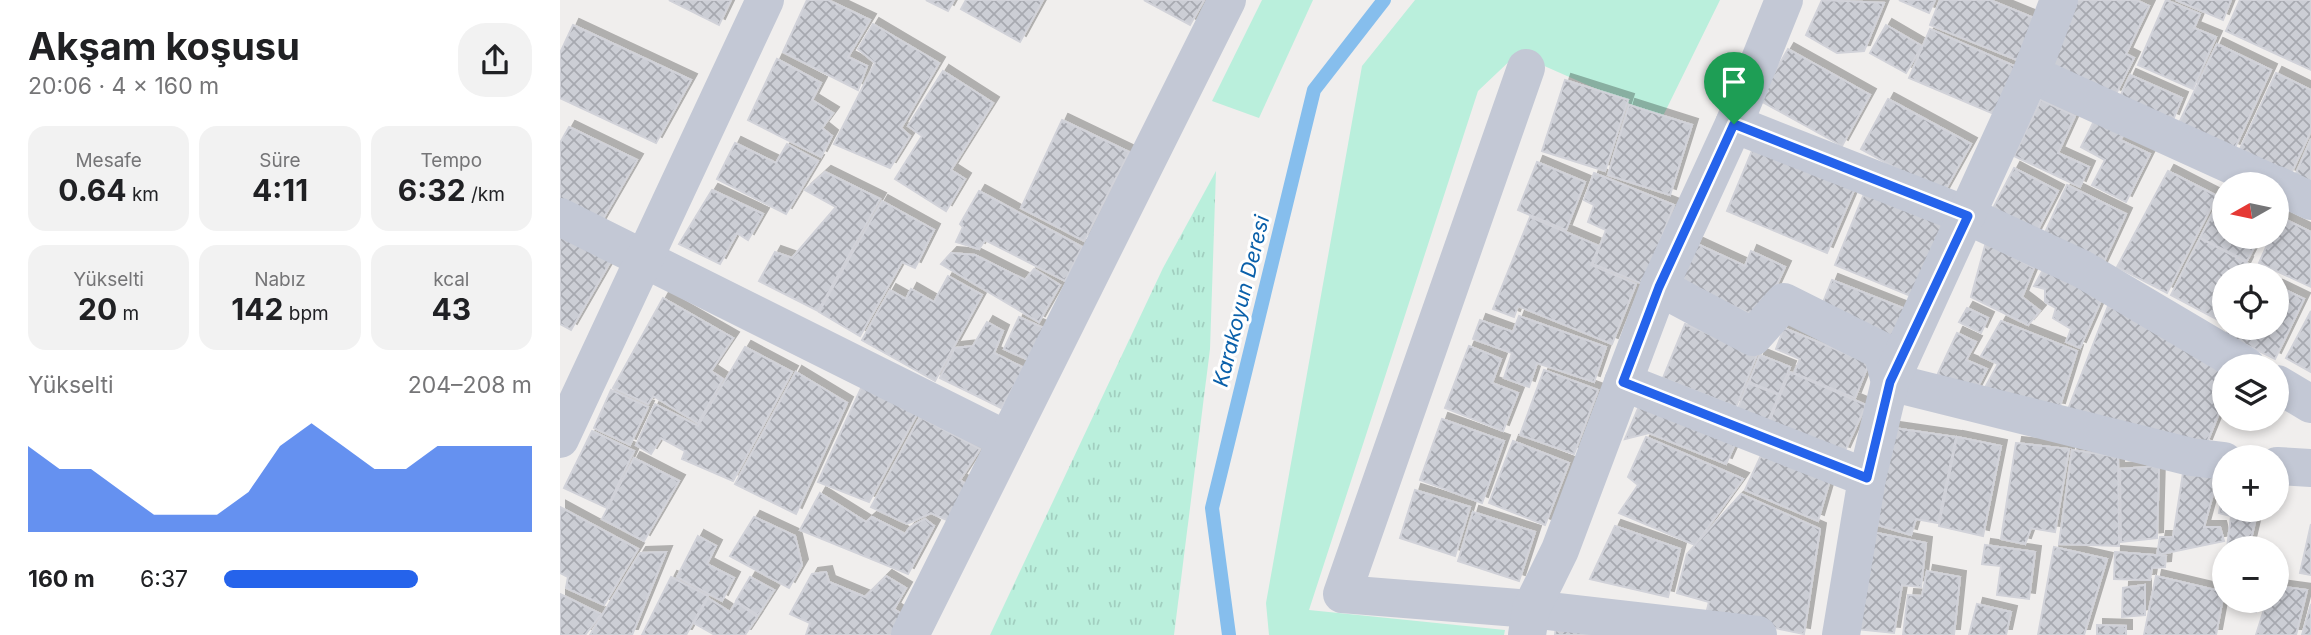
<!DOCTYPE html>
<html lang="tr">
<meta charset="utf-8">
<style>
:root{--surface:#fff;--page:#f2f2f2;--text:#202124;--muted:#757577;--accent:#2563eb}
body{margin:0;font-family:Inter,sans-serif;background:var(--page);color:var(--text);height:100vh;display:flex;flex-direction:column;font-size:26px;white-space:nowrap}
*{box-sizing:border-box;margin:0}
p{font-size:23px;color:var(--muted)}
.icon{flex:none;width:38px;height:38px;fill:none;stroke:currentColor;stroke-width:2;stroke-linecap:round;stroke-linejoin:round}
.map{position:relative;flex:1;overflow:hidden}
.drawer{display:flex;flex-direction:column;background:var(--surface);width:560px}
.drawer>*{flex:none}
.needle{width:46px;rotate:261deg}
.tools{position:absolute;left:1652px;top:172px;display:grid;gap:14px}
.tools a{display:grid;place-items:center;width:77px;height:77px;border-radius:50%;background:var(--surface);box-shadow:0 4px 10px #0003;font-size:35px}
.pin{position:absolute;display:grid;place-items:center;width:60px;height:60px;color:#fff;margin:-72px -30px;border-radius:50% 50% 50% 0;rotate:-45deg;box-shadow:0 0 7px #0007}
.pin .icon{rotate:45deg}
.round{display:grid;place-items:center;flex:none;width:74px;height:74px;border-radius:28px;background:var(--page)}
.overview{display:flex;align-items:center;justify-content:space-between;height:119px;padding:0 28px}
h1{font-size:38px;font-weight:700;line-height:52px}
.stats{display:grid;grid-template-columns:repeat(3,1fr);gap:10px;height:119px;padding:7px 28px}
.stats div{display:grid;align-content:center;border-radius:18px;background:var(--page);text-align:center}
.stats b{font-size:30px;font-weight:700}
.stats small{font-size:19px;font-weight:400}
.stats p{font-size:19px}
.chart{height:196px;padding:14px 28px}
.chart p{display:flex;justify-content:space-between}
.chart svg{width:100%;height:126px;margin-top:7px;fill:var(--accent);opacity:.7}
ul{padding:0 28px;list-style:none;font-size:23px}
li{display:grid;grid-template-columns:112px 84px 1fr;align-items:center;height:52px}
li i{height:18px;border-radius:9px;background:var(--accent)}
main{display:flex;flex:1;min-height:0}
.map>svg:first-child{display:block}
.grass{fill:url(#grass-tufts)}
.green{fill:#baefdc}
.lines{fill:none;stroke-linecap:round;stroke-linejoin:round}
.stream{stroke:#86beed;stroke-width:14}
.building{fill:url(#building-cross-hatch);stroke:#d1d2d9;stroke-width:2;filter:url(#shadow)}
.minor{stroke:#c3c8d5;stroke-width:38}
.route-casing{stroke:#fff;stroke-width:14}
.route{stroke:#2563eb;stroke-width:9}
.labels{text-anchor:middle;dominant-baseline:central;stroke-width:6;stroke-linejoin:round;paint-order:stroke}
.water-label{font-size:21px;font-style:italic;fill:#0a60aa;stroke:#fff}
</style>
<main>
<section class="drawer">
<div class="overview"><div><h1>Akşam koşusu</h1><p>20:06 · 4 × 160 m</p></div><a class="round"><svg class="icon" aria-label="share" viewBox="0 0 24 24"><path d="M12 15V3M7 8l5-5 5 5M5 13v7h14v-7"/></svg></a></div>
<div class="stats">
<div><p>Mesafe</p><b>0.64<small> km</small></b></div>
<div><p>Süre</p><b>4:11</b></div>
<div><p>Tempo</p><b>6:32<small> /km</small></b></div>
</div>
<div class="stats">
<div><p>Yükselti</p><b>20<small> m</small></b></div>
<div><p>Nabız</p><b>142<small> bpm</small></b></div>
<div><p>kcal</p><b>43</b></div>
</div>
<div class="chart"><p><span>Yükselti</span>204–208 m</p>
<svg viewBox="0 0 160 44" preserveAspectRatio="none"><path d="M0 44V14L10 22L20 22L30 30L40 38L50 38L60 38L70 30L80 14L90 6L100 14L110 22L120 22L130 14L140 14L150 14L160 14V44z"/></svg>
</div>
<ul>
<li><b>160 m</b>6:37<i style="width:63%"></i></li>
</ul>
</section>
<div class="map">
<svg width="1751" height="635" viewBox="0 0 1751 635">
<defs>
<pattern id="grass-tufts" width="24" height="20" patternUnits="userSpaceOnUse" patternTransform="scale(1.75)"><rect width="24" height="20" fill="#baefdc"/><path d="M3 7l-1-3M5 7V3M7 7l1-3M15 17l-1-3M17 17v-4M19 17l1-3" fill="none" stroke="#a1cebf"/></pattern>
<pattern id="building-cross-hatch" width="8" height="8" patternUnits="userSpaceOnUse" patternTransform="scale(1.75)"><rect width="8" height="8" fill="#ccced5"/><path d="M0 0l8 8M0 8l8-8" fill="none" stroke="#a7a9b0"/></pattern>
<filter id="shadow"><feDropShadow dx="6" dy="-6" stdDeviation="0" flood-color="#0004"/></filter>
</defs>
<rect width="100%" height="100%" fill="#f0eeed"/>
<polygon class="grass" points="656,171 650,349 614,635 430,635 603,268"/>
<g class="green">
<polygon points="702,0 753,0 699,118 652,101"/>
<polygon points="855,0 1160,0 1102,118 957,54 918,91 749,610 945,630 944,635 709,635 706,603 802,66"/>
</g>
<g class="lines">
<polyline class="stream" points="669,635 652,508 754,90 824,0"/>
</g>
<g class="building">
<polygon points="109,0 171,0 159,25"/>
<polygon points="247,0 268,0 310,20 288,57 307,66 298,90 223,52"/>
<polygon points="366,0 394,0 388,11"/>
<polygon points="406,0 483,0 460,42 401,9"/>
<polygon points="584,0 644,0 630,25"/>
<polygon points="1262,0 1324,3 1304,51 1277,53 1246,35"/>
<polygon points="1339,0 1375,0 1369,13"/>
<polygon points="1380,0 1430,0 1474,18 1457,60 1370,25"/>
<polygon points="1515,0 1576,0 1589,6 1566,54 1574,58 1555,96 1485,62"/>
<polygon points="1606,0 1640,14 1634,28 1656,37 1633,89 1578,65"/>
<polygon points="1616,0 1671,0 1663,20"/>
<polygon points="1680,0 1751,0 1751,70 1666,31"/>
<polygon points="313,24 379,63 341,128 350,136 330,168 274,144 315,63 298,49"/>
<polygon points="13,25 131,80 96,143 0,98 0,53"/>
<polygon points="1326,25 1362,46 1346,73 1310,53"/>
<polygon points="1370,29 1461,69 1441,117 1349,78"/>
<polygon points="1657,44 1711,70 1674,150 1619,123"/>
<polygon points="1228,49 1310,95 1282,146 1199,100"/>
<polygon points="217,59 261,83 252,100 273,113 262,128 272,136 261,157 188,120"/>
<polygon points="383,71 433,103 391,170 405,179 386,211 335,179 362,136 348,126"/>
<polygon points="1716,73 1751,90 1751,131 1730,176 1679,151"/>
<polygon points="1570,75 1622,98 1613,120 1560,97"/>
<polygon points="1005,80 1068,100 1045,171 982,151"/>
<polygon points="1328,99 1411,144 1383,194 1301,149"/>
<polygon points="1481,100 1515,116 1498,153 1529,167 1520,187 1454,156"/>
<polygon points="1069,105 1132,125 1110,195 1048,175"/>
<polygon points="1535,119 1564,134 1560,140 1590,154 1566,202 1532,185 1545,160 1521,147"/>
<polygon points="502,120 569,152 524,241 461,208"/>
<polygon points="9,127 77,160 40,224 0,205 0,143"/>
<polygon points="1751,139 1751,185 1734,178"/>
<polygon points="175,143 216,163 227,144 258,161 226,214 157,179"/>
<polygon points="1194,146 1295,188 1267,253 1167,211"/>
<polygon points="977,162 1025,182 1006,230 958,210"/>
<polygon points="1454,168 1498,191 1473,239 1429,216"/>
<polygon points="1608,171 1657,196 1607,293 1557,267"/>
<polygon points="265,172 320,199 258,311 199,281 215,252 232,258 276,207 245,190"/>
<polygon points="1034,173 1114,205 1083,284 1033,264 1046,230 1028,222 1034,205 1024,200"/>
<polygon points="1507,185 1566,214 1541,268 1482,239"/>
<polygon points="1306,189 1394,225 1363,301 1275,265"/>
<polygon points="152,190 203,214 188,240 177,233 160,264 119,244"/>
<polygon points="419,191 522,247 505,281 425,240 419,249 396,242 403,227 400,224"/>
<polygon points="1664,191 1664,236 1700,236 1687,261 1640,238"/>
<polygon points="322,201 374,230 355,268 342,262 300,336 259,312"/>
<polygon points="970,217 1039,246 1031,265 1076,284 1052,344 958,306 954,317 933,309"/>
<polygon points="1720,217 1751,232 1751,287 1699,263 1711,236 1717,236"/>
<polygon points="0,227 53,257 11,330 0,324"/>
<polygon points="1640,238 1687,263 1681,275 1664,275 1664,308 1658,320 1611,295"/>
<polygon points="1426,242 1474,268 1462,297 1480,311 1468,325 1411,297"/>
<polygon points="1137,244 1185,266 1191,251 1225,267 1201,319 1120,281"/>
<polygon points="391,253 415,255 465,280 474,269 500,285 479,322 381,264"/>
<polygon points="1485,266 1543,296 1520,348 1506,342 1511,329 1493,318 1496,308 1485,302 1485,289 1474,286"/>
<polygon points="388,276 422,295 375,381 302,340 330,290 346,299 351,289 374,302"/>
<polygon points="1272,280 1353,312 1341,342 1260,310"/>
<polygon points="1717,286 1744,299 1715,359 1666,335 1669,327 1717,327"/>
<polygon points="103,298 173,338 151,371 163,379 138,423 93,396 88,404 53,388"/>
<polygon points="1548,306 1624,338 1664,368 1664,401 1646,445 1507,412"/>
<polygon points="1407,308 1428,318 1421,333 1399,322"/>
<polygon points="1751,311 1751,372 1726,358"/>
<polygon points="959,316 1046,347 1034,382 977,363 969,387 944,378 952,353 913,339 920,320 953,332"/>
<polygon points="459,317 490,331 475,363 444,349"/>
<polygon points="1441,321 1517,351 1499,409 1422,393 1438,364 1421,356"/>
<polygon points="427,322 443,331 434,353 464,368 441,408 380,378 395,348 413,346"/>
<polygon points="1125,324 1197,354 1176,407 1103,378"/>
<polygon points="1224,328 1309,363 1295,398 1234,373 1240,359 1216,349"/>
<polygon points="1397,333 1416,342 1406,360 1427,369 1414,394 1374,382"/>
<polygon points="909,346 941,359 932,383 958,393 943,431 885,408"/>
<polygon points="185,347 232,372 173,481 122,459 125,451 101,438 91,454 76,445 95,404 138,426"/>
<polygon points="1200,355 1230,367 1219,394 1189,382"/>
<polygon points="984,370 1038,390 1014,454 960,435"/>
<polygon points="236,372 287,403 236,514 175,484"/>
<polygon points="1230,372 1306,405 1284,453 1208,425"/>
<polygon points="1188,383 1219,395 1208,421 1178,409"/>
<polygon points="302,386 357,414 309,502 258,482"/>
<polygon points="51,390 88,407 70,445 34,428"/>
<polygon points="1083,397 1175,444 1166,464 1089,433 1065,439"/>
<polygon points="360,417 420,449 400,480 409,486 389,521 371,513 347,524 311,507"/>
<polygon points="882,419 944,441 922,503 860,480"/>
<polygon points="1327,427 1396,437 1378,523 1356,519 1351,535 1318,525"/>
<polygon points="32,431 74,451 47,508 4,488"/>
<polygon points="1086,437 1183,479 1135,545 1059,513 1078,485 1068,477"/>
<polygon points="1397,437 1441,446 1423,536 1379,526"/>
<polygon points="953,441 1009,463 985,525 929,503"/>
<polygon points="1456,443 1509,449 1495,532 1471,528 1465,544 1441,539"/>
<polygon points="1204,449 1271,476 1258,521 1185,490"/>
<polygon points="1512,450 1558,457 1559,546 1499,544"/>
<polygon points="74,458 119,481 84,541 42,519"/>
<polygon points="1599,466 1597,538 1561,542 1560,469"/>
<polygon points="1623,473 1658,476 1644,527 1660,527 1664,541 1597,555 1600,537 1613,537"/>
<polygon points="1664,486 1664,509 1698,509 1689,548 1667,548 1671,516 1659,513"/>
<polygon points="855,490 910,507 895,556 840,538"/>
<polygon points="260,493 306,522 312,517 345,534 350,527 365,519 374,526 348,574 240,530"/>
<polygon points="1181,494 1260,529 1244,634 1146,614 1149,602 1117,593 1127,554"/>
<polygon points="0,507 78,549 44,605 6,588 8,577 0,573"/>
<polygon points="913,512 975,532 959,581 898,561"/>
<polygon points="194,517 235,536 242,565 229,588 170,556"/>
<polygon points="1751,524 1751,575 1740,573"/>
<polygon points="1055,526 1120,549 1108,597 1030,579"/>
<polygon points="1312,532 1366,543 1361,587 1342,585 1334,633 1297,629"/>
<polygon points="138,536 156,546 147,564 174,578 162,601 117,577"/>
<polygon points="1425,545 1475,552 1469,599 1437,595 1441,566 1422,564"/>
<polygon points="1494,547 1547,559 1524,635 1478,635"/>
<polygon points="106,552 72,635 30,635 80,553"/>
<polygon points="1555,552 1606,556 1605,567 1592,568 1590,580 1554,579"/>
<polygon points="1367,571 1400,577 1394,635 1343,635 1348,595 1362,596"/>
<polygon points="266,572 269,582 305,597 326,576 346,588 334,609 343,615 332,635 246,635 250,623 230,614 252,574"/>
<polygon points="1596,576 1664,592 1656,635 1584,635"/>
<polygon points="111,577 148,596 126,635 82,635"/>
<polygon points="190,577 214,590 198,615 176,601"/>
<polygon points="1585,585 1585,615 1562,617 1563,588"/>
<polygon points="1717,586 1747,590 1736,635 1696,635 1707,600 1717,600"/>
<polygon points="0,594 41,614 25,635 0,635"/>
<polygon points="148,598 170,612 176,602 197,617 185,635 155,635 134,623"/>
<polygon points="1670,600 1701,600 1696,612 1669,604"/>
<polygon points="1417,604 1451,612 1446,635 1409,635"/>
<polygon points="1751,604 1751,635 1742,635"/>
<polygon points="1537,625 1566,626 1566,635 1537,635"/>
<polygon points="996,626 1055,635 995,635"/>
</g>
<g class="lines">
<g class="minor">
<polyline points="966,68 782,594 971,609 1198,635"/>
<polyline points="1471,74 1713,184"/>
<polyline points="1174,124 1408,216 1522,269 1686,366"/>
<polyline points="1717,185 1751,201"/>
<polyline points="0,217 447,440"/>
<polyline points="1099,287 1174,124 1224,0"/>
<polyline points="1063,382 1307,478"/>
<polyline points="1717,384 1751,404"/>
<polyline points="0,439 205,0"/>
<polyline points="1717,466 1751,468"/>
<polyline points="350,635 667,0"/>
<polyline points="967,635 971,609 1000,550 1099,287 1193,337 1224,302 1322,351 1330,382 1631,457 1664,461"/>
<polyline points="1281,635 1307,478 1330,382 1471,74 1499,0"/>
</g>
</g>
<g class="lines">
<g class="route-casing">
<polygon id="route" points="1174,124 1408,216 1330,382 1307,478 1063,382 1099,287"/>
</g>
<use href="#route" class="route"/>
</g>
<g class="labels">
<g class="water-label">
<text transform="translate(681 301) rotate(-76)">Karakoyun Deresi</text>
</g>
</g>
</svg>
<div class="tools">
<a><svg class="needle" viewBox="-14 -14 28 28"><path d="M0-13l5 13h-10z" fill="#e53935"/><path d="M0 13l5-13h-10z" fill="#757577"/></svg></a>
<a><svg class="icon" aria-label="locate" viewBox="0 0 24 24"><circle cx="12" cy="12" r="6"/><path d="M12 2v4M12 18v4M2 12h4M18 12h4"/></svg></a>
<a><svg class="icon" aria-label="layers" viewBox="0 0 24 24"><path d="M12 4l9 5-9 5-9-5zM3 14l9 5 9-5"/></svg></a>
<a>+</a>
<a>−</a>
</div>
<div class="pin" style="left:1174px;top:124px;background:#1e9e55"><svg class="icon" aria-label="arrive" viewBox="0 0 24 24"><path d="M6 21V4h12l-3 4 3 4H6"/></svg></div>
</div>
</main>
